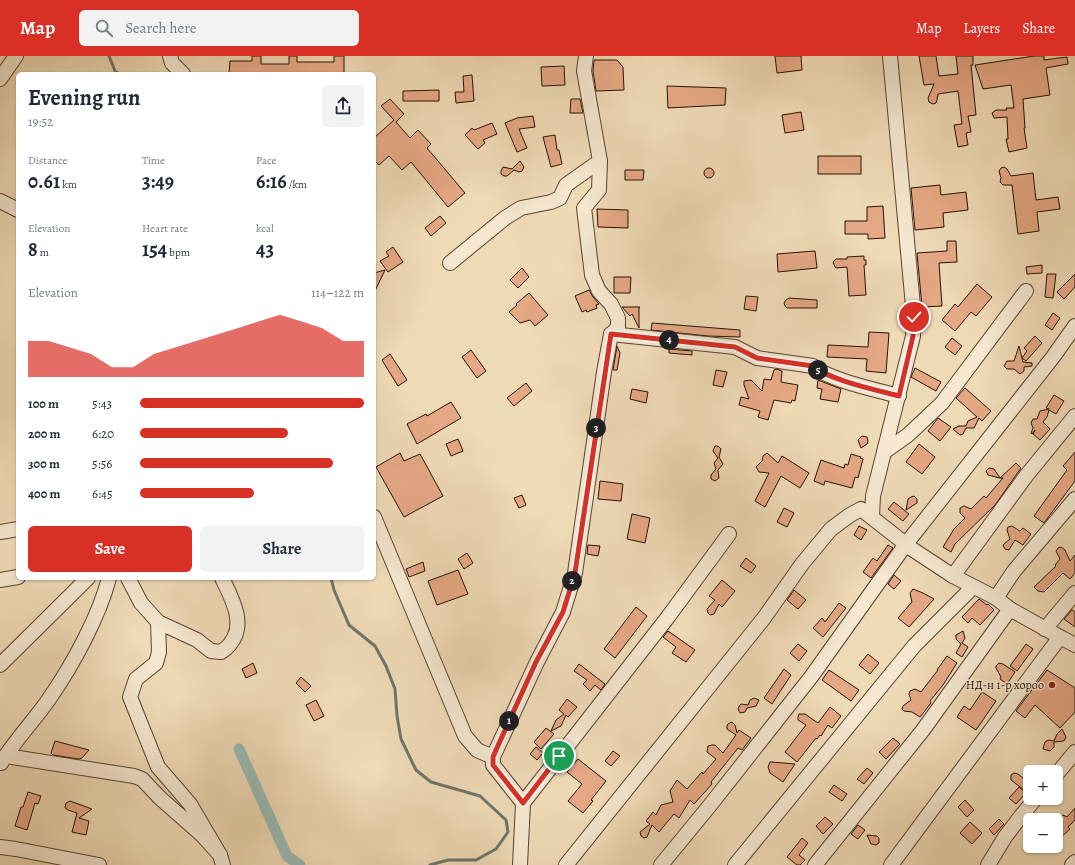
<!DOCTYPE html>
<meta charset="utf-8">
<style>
:root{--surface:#fff;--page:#f2f2f3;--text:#1f2937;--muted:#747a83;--accent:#d93025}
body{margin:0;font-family:Alegreya,serif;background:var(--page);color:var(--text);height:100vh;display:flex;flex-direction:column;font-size:15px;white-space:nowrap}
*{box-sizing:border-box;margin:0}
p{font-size:13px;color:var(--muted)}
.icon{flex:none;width:22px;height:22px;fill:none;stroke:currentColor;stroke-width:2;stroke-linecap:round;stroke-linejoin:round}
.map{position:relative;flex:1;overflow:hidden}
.details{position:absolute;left:16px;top:16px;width:360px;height:508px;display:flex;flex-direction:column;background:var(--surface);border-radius:6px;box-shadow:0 1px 3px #0004}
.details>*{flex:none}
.buttons{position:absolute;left:1023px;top:709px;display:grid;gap:8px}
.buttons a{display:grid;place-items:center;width:40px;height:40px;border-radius:6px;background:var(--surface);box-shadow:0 1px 3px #0004;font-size:20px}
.pin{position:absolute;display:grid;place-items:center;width:34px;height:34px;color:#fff;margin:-17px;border:2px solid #fff;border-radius:50%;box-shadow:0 1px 4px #0007}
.km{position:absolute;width:20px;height:20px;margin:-10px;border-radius:50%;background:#222;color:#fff;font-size:11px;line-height:20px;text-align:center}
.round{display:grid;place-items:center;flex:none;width:42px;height:42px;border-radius:6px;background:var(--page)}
.overview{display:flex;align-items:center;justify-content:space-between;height:68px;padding:0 12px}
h1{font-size:22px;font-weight:700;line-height:30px}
.figures{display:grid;grid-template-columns:repeat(3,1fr);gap:6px;height:68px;padding:4px 12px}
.figures div{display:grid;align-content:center}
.figures b{font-size:20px;font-weight:700}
.figures small{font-size:11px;font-weight:400}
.figures p{font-size:11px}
.chart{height:112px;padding:8px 12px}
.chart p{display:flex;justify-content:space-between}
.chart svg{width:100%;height:72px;margin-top:4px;fill:var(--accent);opacity:.7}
.primary-button{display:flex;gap:8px;margin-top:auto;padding:8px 12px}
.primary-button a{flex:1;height:46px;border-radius:6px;background:var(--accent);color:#fff;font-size:16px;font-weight:700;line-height:46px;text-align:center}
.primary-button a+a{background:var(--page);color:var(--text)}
ul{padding:0 12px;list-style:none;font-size:13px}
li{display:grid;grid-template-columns:64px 48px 1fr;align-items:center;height:30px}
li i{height:10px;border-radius:5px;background:var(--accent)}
header{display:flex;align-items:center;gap:24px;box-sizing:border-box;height:56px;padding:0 20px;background:var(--accent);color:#fff}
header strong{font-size:19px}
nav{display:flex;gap:22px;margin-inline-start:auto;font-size:14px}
.search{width:280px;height:36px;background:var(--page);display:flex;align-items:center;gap:10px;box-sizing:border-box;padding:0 14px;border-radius:6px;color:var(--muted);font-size:15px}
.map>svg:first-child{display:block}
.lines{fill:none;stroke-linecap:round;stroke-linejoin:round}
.stream{stroke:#6c766e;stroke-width:3}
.canal{stroke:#9abab3;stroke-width:11}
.building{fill:#e5a884;stroke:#261006}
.minor-casing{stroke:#584232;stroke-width:16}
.minor{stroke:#f5e7d0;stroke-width:14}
.route-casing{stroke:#fff;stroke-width:8}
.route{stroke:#d93025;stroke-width:5}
.poi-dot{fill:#8f2418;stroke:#f5e7d0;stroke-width:1.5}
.labels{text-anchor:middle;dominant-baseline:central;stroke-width:3;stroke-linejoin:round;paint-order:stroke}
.poi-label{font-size:12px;fill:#261006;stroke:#f5e7d0;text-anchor:end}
</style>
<header>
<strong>Map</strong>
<div class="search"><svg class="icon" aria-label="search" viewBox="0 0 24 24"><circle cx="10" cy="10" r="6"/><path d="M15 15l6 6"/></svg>Search here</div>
<nav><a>Map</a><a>Layers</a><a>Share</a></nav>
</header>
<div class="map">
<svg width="1075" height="809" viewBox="0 0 1075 809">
<rect width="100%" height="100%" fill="#efdab6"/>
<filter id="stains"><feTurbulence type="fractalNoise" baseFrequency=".005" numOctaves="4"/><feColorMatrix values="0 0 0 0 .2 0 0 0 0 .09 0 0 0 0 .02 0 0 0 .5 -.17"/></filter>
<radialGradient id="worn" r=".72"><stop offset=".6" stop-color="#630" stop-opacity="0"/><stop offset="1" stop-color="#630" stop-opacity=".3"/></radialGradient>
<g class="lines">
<g class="stream">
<polyline points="109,0 115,15 120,18"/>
<polyline points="331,522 334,534 349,569 375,590 386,610 395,633 397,660 401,683 416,714 431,726 480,740 506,764 508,776 496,793 476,804 448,804 430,809"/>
</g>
<polyline class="canal" points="239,693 287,800 300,809"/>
</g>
<g class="building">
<polygon points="252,0 261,0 261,8 289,8 289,0 297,0 297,6 334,6 334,0 344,0 344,17 229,18 230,5 252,5"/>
<polygon points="775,0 801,0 802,14 777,17"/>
<polygon points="919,0 936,0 939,20 958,18 956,0 973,0 973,9 971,9 976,59 968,60 971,76 966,77 968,89 958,91 954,69 962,68 958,35 938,38 937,44 936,47 933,48 929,46 928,42 934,28 924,29"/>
<polygon points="1034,0 1044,0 1044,4 1067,1 1068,8 1046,12 1050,39 1023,43 1025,72 1024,72 1027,92 1009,96 1006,83 1008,83 1007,61 994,62 992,57 996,54 1007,54 1006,52 1014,52 1011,29 983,33 975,9"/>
<polygon points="594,4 617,4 623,11 624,34 596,35 593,15"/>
<polygon points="564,10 565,29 542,30 541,11"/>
<polygon points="472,19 474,45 456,47 455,36 464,36 463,20"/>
<polygon points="667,30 726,32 725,49 668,52"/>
<polygon points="439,34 439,45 403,45 403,35"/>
<polygon points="390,43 404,58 396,66 410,82 418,74 431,88 427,92 465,137 448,151 411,106 402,114 389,100 379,109 374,104 374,82 394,64 381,50"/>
<polygon points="571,43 580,43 583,57 570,57"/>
<polygon points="801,56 804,74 785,77 782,59"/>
<polygon points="533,60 535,71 519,73 527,92 517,96 505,67 517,62"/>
<polygon points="492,67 497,78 483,84 485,87 478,93 465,79 472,72 474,74"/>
<polygon points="555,79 557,94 559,94 562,108 551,111 543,81"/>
<rect x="818" y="100" width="43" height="18"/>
<polygon points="520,105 524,111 522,115 519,116 514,114 507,120 504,120 501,118 501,115 503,111 512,113"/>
<polygon points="1004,111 1007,113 1011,120 1033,117 1036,144 1058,141 1060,153 1037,156 1039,175 1018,178 1012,129 1003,129 1000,126 1001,122 999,115 1001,112"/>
<circle cx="709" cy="117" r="5"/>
<polygon points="625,114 644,114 643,124 625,124"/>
<polygon points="940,129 941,139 966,136 968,154 943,157 944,171 915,174 911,132"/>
<polygon points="883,150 885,182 868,183 868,178 845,178 845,165 867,165 867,151"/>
<polygon points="597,153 628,154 628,172 598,171"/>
<polygon points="440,160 446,167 431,180 425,172"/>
<polygon points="947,185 956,185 957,206 939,207 942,250 922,251 917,197 947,195"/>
<polygon points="393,191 403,206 388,216 380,205 389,200 386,196"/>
<polygon points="815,195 817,212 778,216 777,198"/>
<polygon points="864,200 864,204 866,204 866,209 864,209 866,239 849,240 847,211 837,212 835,211 833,206 836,203 847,203 847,201"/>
<polygon points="1042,209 1042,217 1027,218 1026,211"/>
<polygon points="522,212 529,221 518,232 510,224"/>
<polygon points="385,214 374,237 374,217"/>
<polygon points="1047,218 1056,218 1053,242 1045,241"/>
<polygon points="1075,218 1075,231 1064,243 1057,236"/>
<polygon points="614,221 631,221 630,237 614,237"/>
<polygon points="977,228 992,241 976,260 971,256 955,275 942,264 955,248 958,251"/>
<polygon points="589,234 593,241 599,248 596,249 597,252 587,256 586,254 582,256 575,240"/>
<polygon points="529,237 548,259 535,270 530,264 520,267 509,256 517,249 516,248"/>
<polygon points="746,240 758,241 756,255 744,253"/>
<polygon points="789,242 817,244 817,252 787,252 785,250 784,247 786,244"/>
<polygon points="622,251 640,251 639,252 639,272 632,258 630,260"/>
<polygon points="1053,257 1060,262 1052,274 1045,269"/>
<polygon points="652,267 740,274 740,281 708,280 651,274"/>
<polygon points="869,276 889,277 886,317 866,315 867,303 827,301 828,289 868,291"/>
<polygon points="1035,280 1042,287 1026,305 1022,302 1027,295 1024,292"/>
<polygon points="952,282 962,290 955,299 945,291"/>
<polygon points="617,290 620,297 617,314 613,314"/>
<polygon points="1019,290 1023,306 1032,307 1032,310 1024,311 1024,315 1020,318 1014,313 1007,313 1004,310 1007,305 1014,305"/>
<polygon points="669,293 692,295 692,299 669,297"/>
<polygon points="471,294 486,315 477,322 462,301"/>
<polygon points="390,298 407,324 398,330 382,304"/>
<polygon points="915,312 941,326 936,335 911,321"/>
<polygon points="776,313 782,315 781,326 798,329 795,345 792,344 791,347 774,344 768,364 758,361 760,355 739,349 741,341 749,343 744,329 744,325 751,324 762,335 764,323 771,324 774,314"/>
<polygon points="716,314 727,316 723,331 713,329"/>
<polygon points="818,324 841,333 838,346 820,343 822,333 817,332"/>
<polygon points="526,327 532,335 514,350 507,342"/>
<polygon points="965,332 991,355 982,365 979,362 974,372 966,372 963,378 960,379 953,373 959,370 966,370 968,365 977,361 956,342"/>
<polygon points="632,333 648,336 646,347 630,343"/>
<polygon points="1054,339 1064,345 1056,358 1049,354 1047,361 1043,366 1050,373 1040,384 1033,378 1035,374 1032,378 1031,377 1033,372 1031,367 1033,363 1037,363 1040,355 1049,353 1046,352"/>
<polygon points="451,346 461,362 417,388 407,368 426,358 427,360"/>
<polygon points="938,362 951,371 940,385 928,375"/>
<polygon points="862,380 867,381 868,385 867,388 861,392 858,384"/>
<polygon points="458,383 463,395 451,400 446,388"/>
<polygon points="919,388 935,401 922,418 906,406"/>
<polygon points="715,390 718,390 721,393 719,401 723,408 718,414 719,422 715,425 711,423 711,419 716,413 714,407 718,402 713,395"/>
<polygon points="1075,396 1075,425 1044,467 1034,460 1067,414 1063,410"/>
<polygon points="400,397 404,405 420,398 443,440 404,461 376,411"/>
<polygon points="767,397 778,407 782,400 809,417 800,432 781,420 765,451 755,445 769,417 759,416 756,411 762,405 763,400"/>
<polygon points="851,398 861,401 860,402 863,403 858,422 855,421 852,432 825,425 824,429 814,425 821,404 844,412 845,408 848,409"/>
<polygon points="1016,407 1021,412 995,449 955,488 951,496 943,491 954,473 965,462 960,457 960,452 964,450 971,453 984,440 986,442 1003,422 1000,422"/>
<polygon points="989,412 994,413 1000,422 988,419 986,415"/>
<polygon points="600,425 623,428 621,445 598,443"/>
<polygon points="522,439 526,449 519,452 514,442"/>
<polygon points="914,440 917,443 917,447 906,454 908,443 911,441"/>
<polygon points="894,446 909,458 903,465 888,453"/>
<polygon points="784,452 794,457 787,471 777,466"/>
<polygon points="632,458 650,462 645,487 627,483"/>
<polygon points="859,470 867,474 861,484 854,479"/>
<polygon points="1012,470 1020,475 1023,472 1031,478 1023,489 1015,484 1009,494 1005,493 1003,490 1004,488 1010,483 1007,474 1008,471"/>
<polygon points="588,489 600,490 598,500 587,498"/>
<polygon points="888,489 893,492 871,522 863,516 873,502 877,505"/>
<polygon points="1061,491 1065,494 1070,505 1075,499 1075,517 1070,523 1063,517 1044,536 1038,535 1034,531 1056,510 1055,509 1060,503 1056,495 1058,492"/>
<polygon points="467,497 473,507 464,513 458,503"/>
<polygon points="746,502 756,510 751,517 740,510"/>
<polygon points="423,506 425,515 409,521 406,513"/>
<polygon points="458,514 468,538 437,549 428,525"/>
<polygon points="894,519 901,525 894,533 888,528"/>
<polygon points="722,524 735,535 722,551 719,548 714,558 710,559 708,557 707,553 715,544 709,540"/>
<polygon points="913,533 923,537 934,543 909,571 898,562 912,546 910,537"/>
<polygon points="794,534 806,544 798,553 787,544"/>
<polygon points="979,543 987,549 988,548 994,554 980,569 972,562 968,567 962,561"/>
<polygon points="839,547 846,552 823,581 813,572 822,562 825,566"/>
<polygon points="636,551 647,560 615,602 604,593"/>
<polygon points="1072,554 1075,556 1075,571 1064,563"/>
<polygon points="668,575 695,594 686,606 672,597 676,591 663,581"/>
<polygon points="963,575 965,582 962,587 968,591 962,601 956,597 961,588 956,583 956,579"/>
<polygon points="798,588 807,595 799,605 790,597"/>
<polygon points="1026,588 1033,593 1017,615 1010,610"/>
<polygon points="868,598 879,607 870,618 859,609"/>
<polygon points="947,600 957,607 943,629 930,645 931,647 920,661 912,656 904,655 902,653 903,650 911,644 909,638 910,635 915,633 921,636 938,614 937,614"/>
<polygon points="253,607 257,617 246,622 242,613"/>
<polygon points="999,607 1003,608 1015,616 1007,628 1000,623 1001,621 996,612 996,610"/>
<polygon points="579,608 605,628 601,634 595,629 590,635 583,628 587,624 574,615"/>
<polygon points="784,613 791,619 772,648 764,642"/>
<polygon points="829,614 859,634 851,645 822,624"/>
<polygon points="1047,614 1075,632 1075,656 1060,672 1035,649 1025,662 1016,655"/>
<polygon points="301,621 311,630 305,636 296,627"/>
<polygon points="982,636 996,645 976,674 957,661 964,650 970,654"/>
<polygon points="754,642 759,644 756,650 747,652 745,656 740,657 738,653 740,649 741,648 748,649 750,644"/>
<polygon points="567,643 577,651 568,661 566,659 561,670 551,675 556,664 564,658 559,654"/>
<polygon points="316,644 324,660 314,665 306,649"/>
<polygon points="830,651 841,660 832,672 828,669 821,680 820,679 817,683 816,682 797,706 785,696 806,669 798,664 798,661 799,658 805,658 818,667"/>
<polygon points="731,666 733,667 735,669 737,677 739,674 751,682 742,694 738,692 711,726 712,728 694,748 690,744 679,762 674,758 659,776 652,769 647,781 644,782 641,780 640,776 650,768 646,765 653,756 656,759 661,749 673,746 670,735 677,724 687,733 702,716 703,718 716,703 707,696 708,690 712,689 715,689 723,697 736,679 727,673 727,669"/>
<polygon points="546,672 554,678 541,693 534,686"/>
<polygon points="1062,673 1066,681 1064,685 1054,686 1054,691 1050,695 1043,693 1045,686 1048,684 1054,685 1057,678"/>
<polygon points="893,682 900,688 886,703 879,696"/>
<polygon points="55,685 89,694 82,702 79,703 53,699 51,697"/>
<polygon points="536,691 543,697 537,704 530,698"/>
<polygon points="613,695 620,700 611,710 605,705"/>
<polygon points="578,703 606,725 591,744 593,745 583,757 568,745 582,728 567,716"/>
<polygon points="770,706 772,706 795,708 783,726 770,717 768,711"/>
<polygon points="867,712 873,717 864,728 857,723"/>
<polygon points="1030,715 1030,727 1024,734 1011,724 1011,719 1014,717 1018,718 1024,723"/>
<polygon points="834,729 847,738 842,745 829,736"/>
<polygon points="1019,731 1026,737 1016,748 1009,742"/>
<polygon points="28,736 41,740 38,748 35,747 27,774 15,770 21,751 23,751"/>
<polygon points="965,744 974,754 967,761 958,751"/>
<polygon points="70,745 92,753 79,762 89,765 86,779 72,776 77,757 68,754 65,752 66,747"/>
<polygon points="1075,752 1075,764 1068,771 1070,773 1056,786 1056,758 1060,763 1063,759 1067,761"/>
<polygon points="825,761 833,768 823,778 816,770"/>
<polygon points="999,763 1004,768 994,779 989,773"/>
<polygon points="970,766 982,777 972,788 960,777"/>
<polygon points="858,769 865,774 858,783 851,778"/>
<polygon points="867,779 877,780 879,782 879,787 876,789 871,788"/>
<polygon points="802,782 808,787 799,799 805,804 800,809 797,809 787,801"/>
</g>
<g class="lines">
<g class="minor-casing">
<g id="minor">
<polyline points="170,0 172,7 183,18"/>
<polyline points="0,23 16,0"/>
<polyline points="0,145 18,154"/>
<polyline points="450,207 505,162 521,152 551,146 560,142 566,129 600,105 584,15 586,0"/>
<path d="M611,278L735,291L757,302L813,310C829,324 877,334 899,340"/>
<polyline points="884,396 908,379 942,347 1026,235"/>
<polyline points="374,461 465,680 477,694 493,701"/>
<polyline points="872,461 873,440 913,280 914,261 890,0"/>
<polyline points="0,476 18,473"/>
<polyline points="953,520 1026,420 1075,360"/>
<path d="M128,522L141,547L158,566L197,584L211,595L221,596C224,594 228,591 230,588C247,568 231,541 222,522"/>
<polyline points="0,524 18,521"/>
<polyline points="996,542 1014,515 1075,443"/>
<polyline points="158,566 159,596 156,607 136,623 130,641 158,711 190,748 220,799"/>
<polyline points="1045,573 1075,537"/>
<polyline points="1060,581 1075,589"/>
<polyline points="0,609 88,522"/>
<polyline points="0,703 6,700 134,720 142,723 160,742 202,779 220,799 223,809"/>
<path d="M1,707C15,684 34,665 49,643C72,610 99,561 109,522"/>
<polyline points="1056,719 1075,696"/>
<polyline points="523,747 668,561 729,478"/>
<polyline points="0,791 16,793 99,809"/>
<polyline points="520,809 523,747 493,709 493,701 537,606 563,556 575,517 604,316 611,278 618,272 618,262 611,248 599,235 592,219 584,152 599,134 600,105"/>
<polyline points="566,809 764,562 802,508 831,473 850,459 861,453 912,493 953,520 996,542 1010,553 1060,581 891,809"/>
<polyline points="661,809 711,748 811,621 906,488 1053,301 1075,270"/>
<polyline points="735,809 914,590 973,531"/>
<polyline points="815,809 923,674 1010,553"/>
<polyline points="988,809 1005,781 1021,760 1036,742"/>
<polyline points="1072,809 1075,806"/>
</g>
</g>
<use href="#minor" class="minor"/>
</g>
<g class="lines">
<g class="route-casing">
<path id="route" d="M559,700L523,747L493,709V701L496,694L536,606L563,556L575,517L611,278L735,291L757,302L813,310C829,324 877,334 899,340L913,280L914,261"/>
</g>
<use href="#route" class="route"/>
</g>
<circle class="poi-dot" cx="1052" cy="629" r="4"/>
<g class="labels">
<g class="poi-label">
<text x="1044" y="629">НД-н 1-р хороо</text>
</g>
</g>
<rect width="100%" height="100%" filter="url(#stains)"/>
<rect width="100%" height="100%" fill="url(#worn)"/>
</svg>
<div class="buttons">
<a>+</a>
<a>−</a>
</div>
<div class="pin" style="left:559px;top:700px;background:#1e9e55"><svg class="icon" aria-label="arrive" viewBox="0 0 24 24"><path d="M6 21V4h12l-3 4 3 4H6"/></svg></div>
<div class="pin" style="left:914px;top:261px;background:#d93025"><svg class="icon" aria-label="check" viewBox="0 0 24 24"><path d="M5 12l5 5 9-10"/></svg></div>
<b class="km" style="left:509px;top:665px">1</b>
<b class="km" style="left:572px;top:525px">2</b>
<b class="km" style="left:596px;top:372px">3</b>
<b class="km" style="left:669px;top:284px">4</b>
<b class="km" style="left:818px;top:314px">5</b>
<section class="details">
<div class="overview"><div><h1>Evening run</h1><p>19:52</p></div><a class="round"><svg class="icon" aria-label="share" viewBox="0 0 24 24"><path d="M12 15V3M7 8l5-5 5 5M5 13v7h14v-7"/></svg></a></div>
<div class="figures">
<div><p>Distance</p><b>0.61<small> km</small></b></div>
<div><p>Time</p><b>3:49</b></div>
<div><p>Pace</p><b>6:16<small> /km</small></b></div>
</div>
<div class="figures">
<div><p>Elevation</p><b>8<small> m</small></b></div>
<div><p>Heart rate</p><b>154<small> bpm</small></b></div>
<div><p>kcal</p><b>43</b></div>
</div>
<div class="chart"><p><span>Elevation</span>114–122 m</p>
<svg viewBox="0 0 160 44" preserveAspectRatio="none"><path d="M0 44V22L10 22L20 26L30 30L40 38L50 38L60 30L70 26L80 22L90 18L100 14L110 10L120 6L130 10L140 14L150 22L160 22V44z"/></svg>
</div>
<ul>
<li><b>100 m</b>5:43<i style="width:100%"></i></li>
<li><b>200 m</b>6:20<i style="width:66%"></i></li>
<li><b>300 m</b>5:56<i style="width:86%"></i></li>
<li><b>400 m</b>6:45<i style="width:51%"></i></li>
</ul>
<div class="primary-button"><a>Save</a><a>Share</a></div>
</section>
</div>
